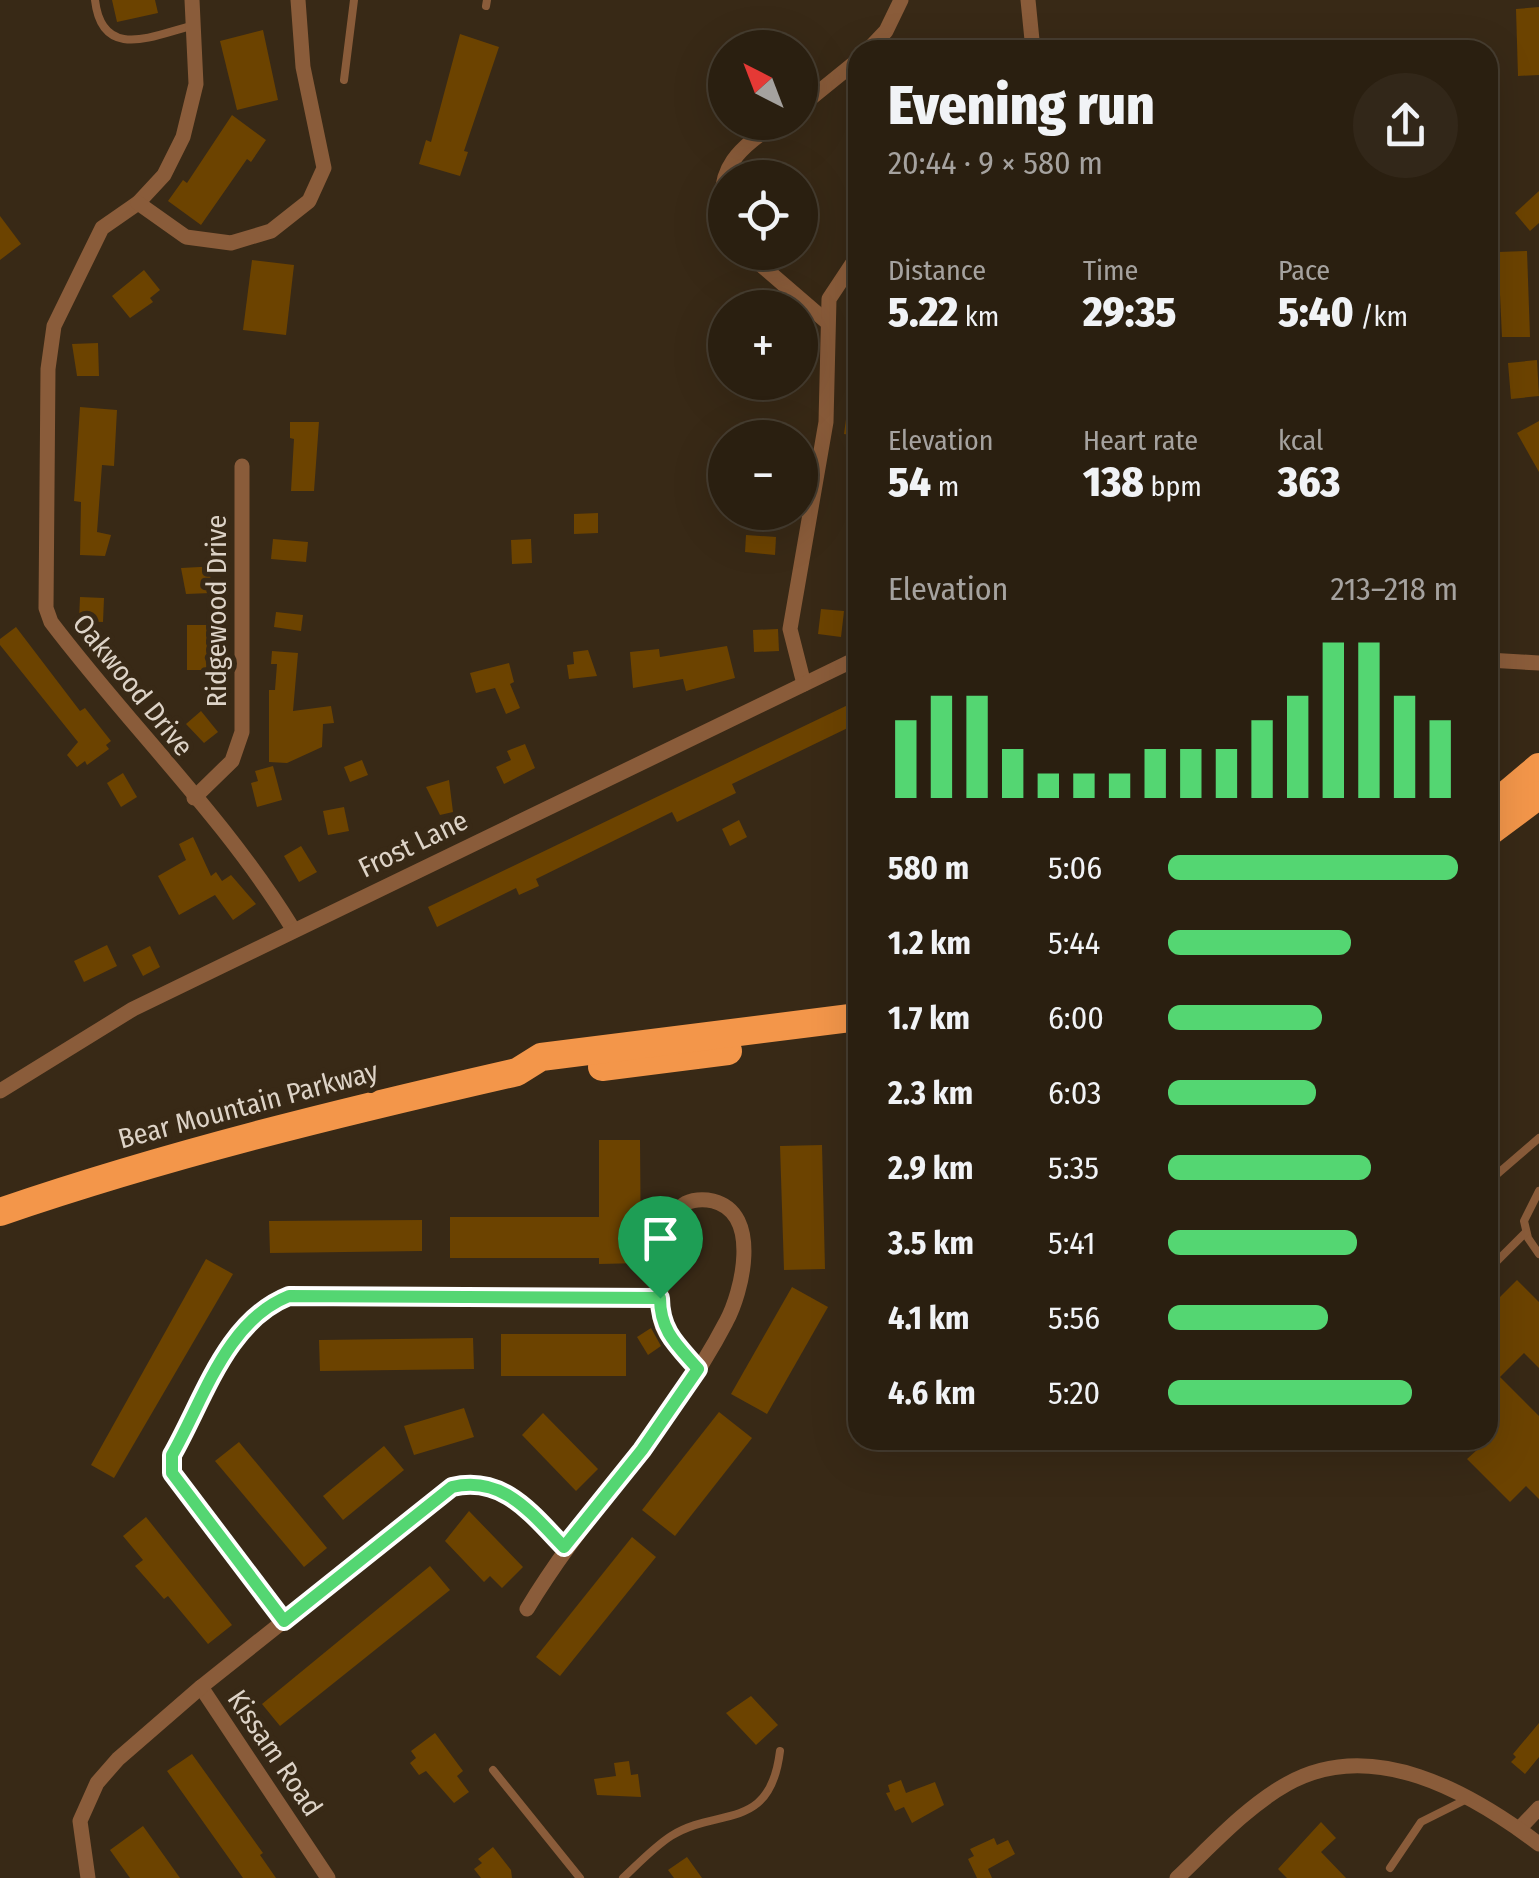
<!DOCTYPE html>
<meta charset="utf-8">
<style>
:root{--surface:#2a1f10;--page:#322719;--text:#f1f3f6;--muted:#a5a29f;--line:#463d30;--accent:#54d672}
body{margin:0;font-family:"Fira Sans Condensed",sans-serif;background:var(--page);color:var(--text);height:100vh;display:flex;flex-direction:column;font-size:38px;white-space:nowrap}
*{box-sizing:border-box;margin:0}
p{font-size:32px;color:var(--muted)}
.icon{flex:none;width:55px;height:55px;fill:none;stroke:currentColor;stroke-width:2;stroke-linecap:round;stroke-linejoin:round}
.map{position:relative;flex:1;overflow:hidden}
.panel{position:absolute;left:848px;top:40px;width:650px;height:1410px;display:flex;flex-direction:column;background:var(--surface);border-radius:30px;box-shadow:0 10px 40px #0002,0 0 0 2px var(--line)}
.panel>*{flex:none}
.needle{width:65px;rotate:318deg}
.controls{position:absolute;left:708px;top:30px;display:grid;gap:20px}
.controls a{display:grid;place-items:center;width:110px;height:110px;border-radius:50%;background:var(--surface);box-shadow:0 10px 40px #0002,0 0 0 2px var(--line);font-size:50px}
.pin{position:absolute;display:grid;place-items:center;width:85px;height:85px;color:#fff;margin:-102px -42px;border-radius:50% 50% 50% 0;rotate:-45deg;box-shadow:0 0 10px #0007}
.pin .icon{rotate:45deg}
.round{display:grid;place-items:center;flex:none;width:105px;height:105px;border-radius:52px;background:var(--page)}
.summary{display:flex;align-items:center;justify-content:space-between;height:170px;padding:0 40px}
h1{font-size:55px;font-weight:800;line-height:75px}
.stats{display:grid;grid-template-columns:repeat(3,1fr);gap:15px;height:170px;padding:10px 40px}
.stats div{display:grid;align-content:center}
.stats b{font-size:42px;font-weight:800}
.stats small{font-size:28px;font-weight:400}
.stats p{font-size:28px}
.chart{height:280px;padding:20px 40px}
.chart p{display:flex;justify-content:space-between}
.chart svg{width:100%;height:180px;margin-top:10px;stroke:var(--accent);stroke-width:6}
ul{padding:0 40px;list-style:none;font-size:32px}
li{display:grid;grid-template-columns:160px 120px 1fr;align-items:center;height:75px}
li i{height:25px;border-radius:12px;background:var(--accent)}
.map>svg:first-child{display:block}
.building{fill:#6c4300}
.lines{fill:none;stroke-linecap:round;stroke-linejoin:round}
.service{stroke:#8a5c3a;stroke-width:8}
.minor{stroke:#8a5c3a;stroke-width:15}
.trunk{stroke:#f3964a;stroke-width:28}
.route-casing{stroke:#fff;stroke-width:20}
.route{stroke:#54d672;stroke-width:12}
.labels{text-anchor:middle;dominant-baseline:central;stroke-width:10;stroke-linejoin:round;paint-order:stroke}
.street-label{font-size:28px;fill:#ddd3c7;stroke:#382916}
</style>
<div class="map">
<svg width="1539" height="1878" viewBox="0 0 1539 1878">
<rect width="100%" height="100%" fill="#382916"/>
<g class="building">
<polygon points="112,0 155,0 158,13 117,22"/>
<polygon points="1539,7 1539,75 1518,76 1516,9"/>
<polygon points="263,30 278,100 237,110 220,41"/>
<polygon points="460,34 499,47 464,151 468,152 460,176 419,164 426,140 431,142"/>
<polygon points="232,115 266,140 251,162 247,159 201,225 168,201 183,180 187,183"/>
<polygon points="1539,191 1539,223 1530,231 1515,213"/>
<polygon points="0,216 21,244 0,260"/>
<polygon points="1527,251 1530,337 1502,337 1498,252"/>
<polygon points="252,260 294,265 286,335 243,330"/>
<polygon points="144,270 160,290 150,298 153,302 130,318 112,296"/>
<polygon points="98,343 99,376 77,376 72,344"/>
<polygon points="1537,360 1539,396 1511,399 1508,363"/>
<polygon points="849,397 858,397 858,436 844,434"/>
<polygon points="80,407 117,410 114,466 102,465 97,532 111,535 105,556 80,555 81,502 74,501"/>
<polygon points="1539,421 1539,472 1517,433"/>
<polygon points="290,422 319,422 314,491 291,491 294,439 290,438"/>
<polygon points="598,513 598,533 574,534 574,514"/>
<polygon points="746,535 776,537 775,555 745,552"/>
<polygon points="273,539 308,542 306,562 271,559"/>
<polygon points="531,539 532,563 512,564 511,540"/>
<polygon points="200,567 210,567 211,593 186,594 181,568"/>
<polygon points="80,597 104,598 103,622 79,621"/>
<polygon points="821,609 844,611 841,637 818,634"/>
<polygon points="276,612 303,615 301,631 274,627"/>
<polygon points="187,625 211,625 206,670 187,670"/>
<polygon points="16,627 80,711 85,708 111,741 106,745 109,749 87,765 85,761 77,767 67,755 78,742 0,645 0,639"/>
<polygon points="778,629 779,651 754,652 753,630"/>
<polygon points="727,646 735,678 686,691 683,679 633,688 630,652 659,649 660,657"/>
<polygon points="588,650 597,676 569,679 567,665 574,664 573,652"/>
<polygon points="272,651 298,653 293,711 331,706 334,723 323,724 322,747 287,763 269,762 269,690 275,690 277,664 271,664"/>
<polygon points="509,663 514,682 510,684 520,708 506,714 495,688 476,693 470,673"/>
<polygon points="850,704 858,723 732,784 736,793 677,822 672,812 536,879 539,886 519,895 516,888 437,927 428,907"/>
<polygon points="201,711 218,732 204,743 186,724"/>
<polygon points="525,744 535,768 504,784 496,767 511,760 507,751"/>
<polygon points="362,760 368,775 350,782 344,767"/>
<polygon points="273,766 282,800 257,807 251,783 258,781 255,771"/>
<polygon points="123,773 137,797 121,807 107,783"/>
<polygon points="449,780 453,812 440,815 426,787"/>
<polygon points="344,807 349,831 328,835 323,811"/>
<polygon points="739,820 747,837 730,846 722,829"/>
<polygon points="193,837 211,876 216,872 222,881 231,875 256,904 233,920 215,895 179,915 158,876 186,860 179,844"/>
<polygon points="301,846 317,872 299,882 284,856"/>
<polygon points="107,945 117,966 84,982 74,961"/>
<polygon points="150,946 160,967 143,976 132,955"/>
<polygon points="599,1140 640,1140 641,1263 599,1264 599,1258 450,1258 450,1217 599,1217"/>
<polygon points="822,1145 825,1269 784,1270 780,1146"/>
<polygon points="422,1220 422,1251 270,1253 269,1221"/>
<polygon points="206,1259 233,1274 114,1478 91,1465"/>
<polygon points="1517,1280 1539,1302 1539,1368 1524,1353 1500,1377 1539,1416 1539,1499 1526,1486 1510,1502 1467,1459 1488,1440 1488,1309"/>
<polygon points="792,1287 828,1307 767,1414 731,1394"/>
<polygon points="651,1328 661,1346 648,1355 637,1337"/>
<rect x="501" y="1334" width="125" height="42"/>
<polygon points="473,1338 474,1369 320,1371 319,1340"/>
<polygon points="464,1408 474,1437 414,1455 404,1426"/>
<polygon points="719,1412 752,1438 675,1536 642,1510"/>
<polygon points="543,1413 598,1469 576,1491 522,1435"/>
<polygon points="239,1442 327,1548 304,1567 215,1461"/>
<polygon points="384,1446 404,1470 343,1520 323,1496"/>
<polygon points="469,1511 523,1567 502,1588 490,1576 484,1582 445,1541"/>
<polygon points="146,1517 232,1625 208,1644 168,1596 164,1599 135,1566 143,1560 123,1536"/>
<polygon points="632,1537 656,1557 560,1676 536,1657"/>
<polygon points="430,1566 450,1590 280,1726 262,1704"/>
<polygon points="751,1696 778,1725 756,1745 726,1713"/>
<polygon points="1539,1723 1539,1757 1525,1774 1511,1762 1516,1757 1513,1754"/>
<polygon points="435,1733 463,1771 457,1776 469,1792 454,1803 426,1771 419,1775 410,1763 416,1758 411,1751"/>
<polygon points="192,1754 263,1853 260,1855 276,1878 243,1878 167,1771"/>
<polygon points="629,1761 631,1775 638,1774 641,1797 597,1795 594,1779 616,1776 614,1763"/>
<polygon points="901,1780 906,1793 935,1782 944,1805 912,1823 904,1807 895,1811 886,1793 890,1792 888,1785"/>
<polygon points="1321,1822 1336,1838 1321,1852 1346,1878 1287,1878 1278,1869"/>
<polygon points="143,1826 180,1878 130,1878 110,1850"/>
<polygon points="994,1838 997,1845 1008,1840 1015,1854 988,1869 992,1878 977,1878 968,1859 974,1856 970,1849"/>
<polygon points="493,1847 511,1870 512,1878 481,1878 474,1869 482,1863 478,1859"/>
<polygon points="687,1857 702,1878 674,1878 668,1870"/>
</g>
<g class="lines">
<g class="service">
<path d="M95,0C102,62 154,35 195,25"/>
<polyline points="486,6 487,0"/>
<polyline points="344,80 354,0"/>
<polyline points="1488,1182 1539,1138"/>
<polyline points="1539,1191 1524,1221 1528,1238 1539,1254"/>
<polyline points="1488,1270 1526,1232"/>
<polyline points="493,1770 580,1878"/>
<polyline points="1390,1868 1421,1822 1467,1799"/>
<path d="M623,1878C638,1864 654,1847 671,1836C719,1806 770,1833 780,1751"/>
</g>
<g class="minor">
<path d="M192,0L196,84L183,137L164,175L138,203L102,228L54,326L48,369L46,608L51,622C129,725 226,819 293,929"/>
<polyline points="1028,0 1033,50"/>
<polyline points="868,50 886,31 901,0"/>
<polyline points="800,107 858,60"/>
<polyline points="138,203 186,237 231,243 271,231 309,201 324,168 303,67 298,0"/>
<path d="M725,217C713,168 741,147 778,122"/>
<polyline points="746,252 827,322"/>
<polyline points="1488,660 1539,663"/>
<polyline points="804,684 790,629 826,422 829,299 858,255"/>
<polyline points="194,798 232,761 242,732 242,466"/>
<polyline points="0,1091 133,1009 858,658"/>
<path d="M527,1609C587,1509 672,1426 726,1322C742,1293 762,1213 713,1201C704,1199 691,1199 683,1205C669,1214 656,1303 661,1322C665,1339 686,1356 698,1369"/>
<path d="M284,1621L171,1473L172,1455C205,1397 232,1300 307,1295L661,1298"/>
<polyline points="201,1687 328,1878"/>
<polyline points="1519,1829 1539,1808"/>
<path d="M88,1878L80,1821L97,1783L118,1759L201,1687L452,1487C503,1475 531,1513 564,1547"/>
<path d="M1177,1878C1211,1846 1246,1807 1287,1784C1372,1736 1470,1792 1539,1844"/>
</g>
<g class="trunk">
<polyline points="1488,810 1539,767"/>
<polyline points="1488,833 1539,795"/>
<polyline points="602,1067 728,1051"/>
<path d="M0,1212C169,1154 342,1112 517,1072L541,1057L858,1017"/>
</g>
</g>
<g class="lines">
<g class="route-casing">
<path id="route" d="M289,1296L660,1298C660,1331 677,1345 698,1369L642,1450L564,1547C531,1513 503,1475 452,1487L284,1621L172,1473V1455C204,1399 226,1321 289,1296Z"/>
</g>
<use href="#route" class="route"/>
</g>
<g class="labels">
<g class="street-label">
<text transform="translate(216 611) rotate(-90)">Ridgewood Drive</text>
<text transform="translate(133 685) rotate(51)">Oakwood Drive</text>
<text transform="translate(413 844) rotate(-26)">Frost Lane</text>
<text transform="translate(248 1105) rotate(-15)">Bear Mountain Parkway</text>
<text transform="translate(275 1753) rotate(56)">Kissam Road</text>
</g>
</g>
</svg>
<div class="controls">
<a><svg class="needle" viewBox="-14 -14 28 28"><path d="M0-13l5 13h-10z" fill="#e53935"/><path d="M0 13l5-13h-10z" fill="#a5a29f"/></svg></a>
<a><svg class="icon" aria-label="locate" viewBox="0 0 24 24"><circle cx="12" cy="12" r="6"/><path d="M12 2v4M12 18v4M2 12h4M18 12h4"/></svg></a>
<a>+</a>
<a>−</a>
</div>
<div class="pin" style="left:660px;top:1298px;background:#1e9e55"><svg class="icon" aria-label="arrive" viewBox="0 0 24 24"><path d="M6 21V4h12l-3 4 3 4H6"/></svg></div>
<section class="panel">
<div class="summary"><div><h1>Evening run</h1><p>20:44 · 9 × 580 m</p></div><a class="round"><svg class="icon" aria-label="share" viewBox="0 0 24 24"><path d="M12 15V3M7 8l5-5 5 5M5 13v7h14v-7"/></svg></a></div>
<div class="stats">
<div><p>Distance</p><b>5.22<small> km</small></b></div>
<div><p>Time</p><b>29:35</b></div>
<div><p>Pace</p><b>5:40<small> /km</small></b></div>
</div>
<div class="stats">
<div><p>Elevation</p><b>54<small> m</small></b></div>
<div><p>Heart rate</p><b>138<small> bpm</small></b></div>
<div><p>kcal</p><b>363</b></div>
</div>
<div class="chart"><p><span>Elevation</span>213–218 m</p>
<svg viewBox="0 0 160 44" preserveAspectRatio="none"><path d="M5 44V25M15 44V19M25 44V19M35 44V32M45 44V38M55 44V38M65 44V38M75 44V32M85 44V32M95 44V32M105 44V25M115 44V19M125 44V6M135 44V6M145 44V19M155 44V25"/></svg>
</div>
<ul>
<li><b>580 m</b>5:06<i style="width:100%"></i></li>
<li><b>1.2 km</b>5:44<i style="width:63%"></i></li>
<li><b>1.7 km</b>6:00<i style="width:53%"></i></li>
<li><b>2.3 km</b>6:03<i style="width:51%"></i></li>
<li><b>2.9 km</b>5:35<i style="width:70%"></i></li>
<li><b>3.5 km</b>5:41<i style="width:65%"></i></li>
<li><b>4.1 km</b>5:56<i style="width:55%"></i></li>
<li><b>4.6 km</b>5:20<i style="width:84%"></i></li>
</ul>
</section>
</div>
